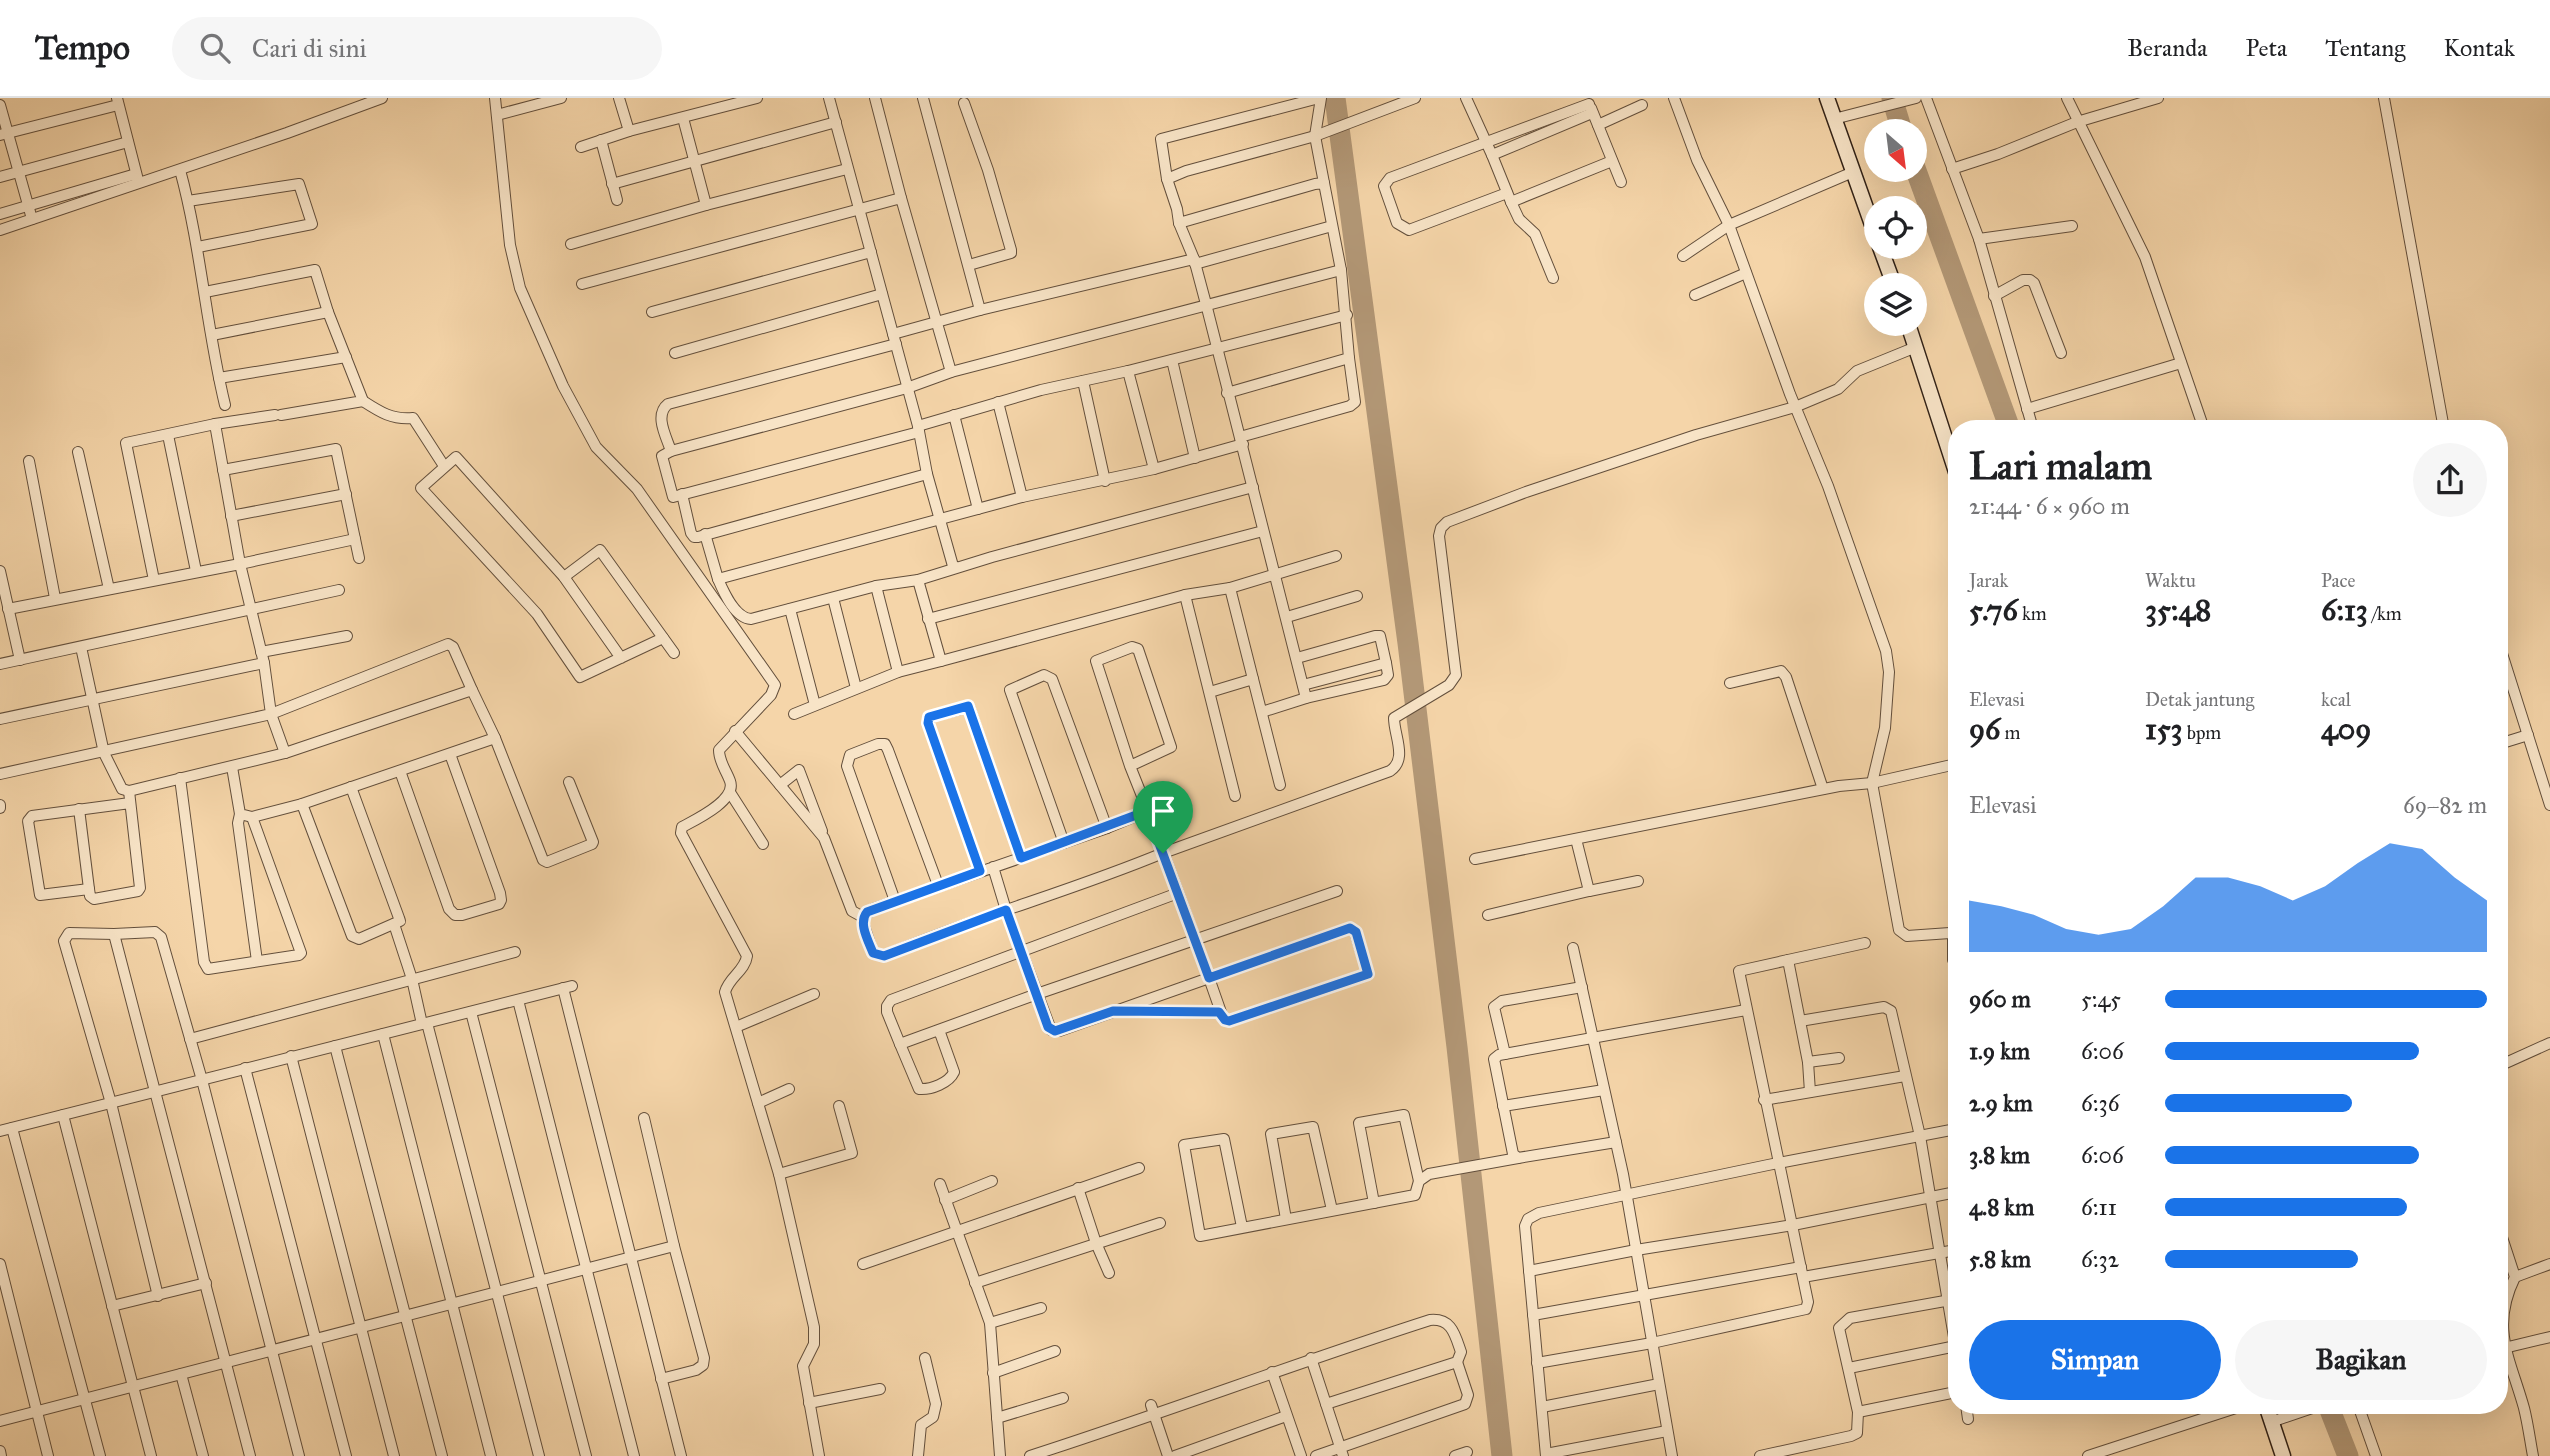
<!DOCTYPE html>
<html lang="id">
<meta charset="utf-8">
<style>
:root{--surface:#fff;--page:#f6f6f6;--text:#202124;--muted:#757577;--line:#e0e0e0;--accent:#1a73e8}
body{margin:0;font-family:"IM FELL Great Primer",serif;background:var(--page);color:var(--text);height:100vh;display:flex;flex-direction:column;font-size:26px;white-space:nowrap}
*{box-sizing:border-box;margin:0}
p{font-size:23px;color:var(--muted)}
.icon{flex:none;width:38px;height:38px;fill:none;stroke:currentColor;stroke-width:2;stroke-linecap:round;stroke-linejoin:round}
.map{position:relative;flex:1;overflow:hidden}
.sheet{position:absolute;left:1948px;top:322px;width:560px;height:994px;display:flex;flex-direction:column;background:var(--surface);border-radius:28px;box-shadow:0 7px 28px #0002}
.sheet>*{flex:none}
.needle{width:46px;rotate:152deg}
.tools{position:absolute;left:1864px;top:21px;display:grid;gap:14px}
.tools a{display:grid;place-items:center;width:63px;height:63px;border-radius:50%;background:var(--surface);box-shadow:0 7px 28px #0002;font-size:35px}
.pin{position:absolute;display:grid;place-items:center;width:60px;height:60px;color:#fff;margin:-72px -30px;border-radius:50% 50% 50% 0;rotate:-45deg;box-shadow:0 0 7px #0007}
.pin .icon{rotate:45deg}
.round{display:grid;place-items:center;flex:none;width:74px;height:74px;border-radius:37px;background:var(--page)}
.head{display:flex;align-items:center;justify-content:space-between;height:119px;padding:0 21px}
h1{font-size:38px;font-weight:700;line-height:52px}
.metrics{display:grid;grid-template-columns:repeat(3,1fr);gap:10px;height:119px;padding:7px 21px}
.metrics div{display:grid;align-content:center}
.metrics b{font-size:30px;font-weight:700}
.metrics small{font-size:19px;font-weight:400}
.metrics p{font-size:19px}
.chart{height:196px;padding:14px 21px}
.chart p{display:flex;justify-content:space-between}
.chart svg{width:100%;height:126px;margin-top:7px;fill:var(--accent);opacity:.7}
.action{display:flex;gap:14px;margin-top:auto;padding:14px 21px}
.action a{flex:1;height:80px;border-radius:42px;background:var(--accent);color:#fff;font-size:28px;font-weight:700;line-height:80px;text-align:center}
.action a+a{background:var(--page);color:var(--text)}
ul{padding:0 21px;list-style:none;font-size:23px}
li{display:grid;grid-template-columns:112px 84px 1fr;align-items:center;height:52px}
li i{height:18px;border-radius:9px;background:var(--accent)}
header{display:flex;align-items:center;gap:42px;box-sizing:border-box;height:98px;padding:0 35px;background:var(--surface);border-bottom:2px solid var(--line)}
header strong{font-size:33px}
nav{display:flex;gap:38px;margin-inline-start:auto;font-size:24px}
.search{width:490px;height:63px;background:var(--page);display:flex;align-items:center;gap:18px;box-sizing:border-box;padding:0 24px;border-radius:38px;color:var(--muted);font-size:26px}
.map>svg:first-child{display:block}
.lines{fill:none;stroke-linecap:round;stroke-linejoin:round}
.river{stroke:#b39877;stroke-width:21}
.minor-casing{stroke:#634f3c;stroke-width:12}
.secondary-casing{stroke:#322217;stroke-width:17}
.minor{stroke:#f8e4c7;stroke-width:10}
.secondary{stroke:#f8e4c7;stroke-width:14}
.route-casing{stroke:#fff;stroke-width:14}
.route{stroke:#1a73e8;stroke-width:9}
</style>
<header>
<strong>Tempo</strong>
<div class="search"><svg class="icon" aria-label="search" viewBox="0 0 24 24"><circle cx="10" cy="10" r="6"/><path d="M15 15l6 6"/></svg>Cari di sini</div>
<nav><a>Beranda</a><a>Peta</a><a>Tentang</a><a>Kontak</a></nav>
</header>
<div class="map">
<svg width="2550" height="1358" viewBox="0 0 2550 1358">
<rect width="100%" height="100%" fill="#f5d5a9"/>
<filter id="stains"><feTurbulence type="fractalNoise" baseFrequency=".00286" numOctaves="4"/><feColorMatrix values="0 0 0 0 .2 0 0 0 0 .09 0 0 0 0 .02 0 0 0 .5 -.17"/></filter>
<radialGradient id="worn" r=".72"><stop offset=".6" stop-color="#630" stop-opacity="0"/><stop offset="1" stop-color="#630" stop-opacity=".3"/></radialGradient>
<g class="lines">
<g class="river">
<polyline points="1335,0 1408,545 1457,949 1502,1358"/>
<polyline points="1892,0 1902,33"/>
<polyline points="1914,67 2010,331"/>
<polyline points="2328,1307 2348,1358"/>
</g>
<g class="minor-casing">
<g id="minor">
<polyline points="117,0 138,82"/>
<path d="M495,0L510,147L520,190L563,288L596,349L637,391L775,587L771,597L719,652C719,664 726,672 730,683C737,702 697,721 682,729L681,735L747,858C745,873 729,879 725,894L779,1076L814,1229V1246L803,1268L819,1358"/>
<polyline points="619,0 629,33"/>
<polyline points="829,0 918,328 927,376 953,468 956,469"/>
<polyline points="875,0 901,100"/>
<polyline points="923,0 980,212"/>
<polyline points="1321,0 1315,38 1324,85"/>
<polyline points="1466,0 1492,57 1511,104 1519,121 1535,136 1553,180"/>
<polyline points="1674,0 1697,62 1729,127 1790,296 1828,388 1886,553 1889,574 1885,630 1872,685 1899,832 1907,838 1950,835 1953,838 1953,862 1956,865"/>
<polyline points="1926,0 1979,141 2033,331"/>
<polyline points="2067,0 2145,159 2204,331"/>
<polyline points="2384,0 2444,331"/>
<polyline points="964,5 988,72 1011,152 1011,155 969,167"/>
<polyline points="0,7 32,121"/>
<polyline points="1591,10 1621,84"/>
<polyline points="497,17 561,0"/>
<polyline points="683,20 706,107"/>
<polyline points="1834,21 1916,0"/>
<polyline points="1598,27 1642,7"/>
<polyline points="0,37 118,7"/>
<polyline points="601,42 617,102"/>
<polyline points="581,49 629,33 757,0"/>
<polyline points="1492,57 1592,15"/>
<polyline points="1952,71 1998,56 2077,24 2158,0"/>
<path d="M180,72C201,149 206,229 225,307"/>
<polyline points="0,79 128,44"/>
<polyline points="1167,81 1161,41 1319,0"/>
<polyline points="612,86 836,24"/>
<polyline points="1507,95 1409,132 1397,125 1384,88 1390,80 1589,6"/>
<polyline points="188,103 299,86 312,126 198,149"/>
<polyline points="1511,104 1612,63"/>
<polyline points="0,116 136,76"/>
<polyline points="1179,125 1315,86 1324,85 1341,172 1349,260 1227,295"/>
<polyline points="0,132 287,35 382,0"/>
<polyline points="1979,141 2072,128"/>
<polyline points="571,146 706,107 847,71"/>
<polyline points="1683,158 1729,127 1853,74"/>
<polyline points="1195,166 1332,128"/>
<polyline points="582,186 901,100 951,274"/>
<polyline points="205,194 315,172 328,214 363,303 281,317"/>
<polyline points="1695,197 1746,175"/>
<polyline points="1994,198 2023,182 2030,182 2034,185 2061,255"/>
<polyline points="652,214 871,154"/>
<polyline points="893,236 980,212 1194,161"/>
<polyline points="212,237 328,214"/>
<polyline points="675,255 882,196"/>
<polyline points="1172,262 1195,360"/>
<polyline points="1128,273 1154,371"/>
<polyline points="219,280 346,259"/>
<polyline points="1083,283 1105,383"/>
<path d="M363,303C380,314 392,322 413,320L444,368"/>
<polyline points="998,304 1022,399"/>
<polyline points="2027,311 2181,265"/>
<polyline points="954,317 978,411"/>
<polyline points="215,326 240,466 355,441"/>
<polyline points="918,328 1041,292 1128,273 1347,217"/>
<polyline points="919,334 673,399 662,358 671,353 907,290 951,274 1341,172"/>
<polyline points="168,337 196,473"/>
<polyline points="1240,339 1350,308 1355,304 1349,260"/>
<path d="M671,353C666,338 654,317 668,306L896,246"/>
<polyline points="78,354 109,491"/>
<polyline points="29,363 55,500"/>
<polyline points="223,372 336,351 359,460"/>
<polyline points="682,396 691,435 694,439 698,439 927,376"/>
<polyline points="231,418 346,396"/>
<polyline points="705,436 718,481 1022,399 1154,371 1243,346"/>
<polyline points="0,473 20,562"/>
<polyline points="564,479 600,452 674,555"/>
<path d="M718,481C724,495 735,520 751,521L876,488L918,482L992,459L1253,389"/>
<polyline points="154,482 126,345 215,326 275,317"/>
<polyline points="918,482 941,563 1185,497 1230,490 1336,458"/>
<polyline points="876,488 898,574"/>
<polyline points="1230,490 1253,581"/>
<polyline points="1185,497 1235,698"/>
<polyline points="833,500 856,590"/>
<polyline points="790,511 815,607"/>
<polyline points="1287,519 1357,498"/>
<polyline points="928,521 1263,433"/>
<polyline points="2499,546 2550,707"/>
<polyline points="81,549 104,655 122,691 129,693 285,655 472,592 495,640 543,762 547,764 592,746 593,744 569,684"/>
<polyline points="261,554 347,538"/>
<polyline points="621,560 564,479 456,359 421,390 537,516 580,579 663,540"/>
<polyline points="1297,560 1375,538 1380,538 1386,565 1303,587"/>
<polyline points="0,566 339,492"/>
<polyline points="1730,585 1781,573 1786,579 1823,691"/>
<polyline points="1210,594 1253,581 1280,687"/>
<polyline points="1306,600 1206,206 1194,161 1179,125 1177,111 1167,81 1186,73 1315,38 1415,0"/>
<polyline points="1262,614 1306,600 1384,582 1388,577 1386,565"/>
<polyline points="794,616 898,574 941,563"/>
<polyline points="0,621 264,565"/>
<polyline points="735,633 824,740 852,813 863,819"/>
<polyline points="2499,646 2528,637"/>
<polyline points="285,655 271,616 448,546 453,549 472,592"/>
<polyline points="1130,668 1171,649 1138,551 1132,549 1096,563 1130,668 1148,713"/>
<polyline points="232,669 240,716 252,719 302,706 495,640"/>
<polyline points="400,673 449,811 455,817 462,817 499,806 501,802 500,795 450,656"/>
<polyline points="0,676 271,616 264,565 240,466 8,511"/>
<polyline points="180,680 204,864 208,871 299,857 301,855 252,719"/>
<polyline points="780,687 799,672 822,733"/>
<polyline points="129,693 140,790 138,793 94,801 90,798 89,791 40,797 28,723 32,718 130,705"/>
<polyline points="731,696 763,746"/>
<polyline points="302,706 352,838 359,841 400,823 399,820 351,689"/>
<polyline points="0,707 0,710"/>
<polyline points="79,711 89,791"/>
<polyline points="240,716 238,725 257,863"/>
<polyline points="1064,745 1010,592 1044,577 1052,581 1107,730"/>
<polyline points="1475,761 1839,688 1872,685 1956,666"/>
<path d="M993,769L1006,812L1051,932L1059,933L1209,880C1189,824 1169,769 1148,713L1107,730L873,811L863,819V825L873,855L884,858C975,819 1072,793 1163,755L1390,673C1408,661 1394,638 1394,620L1449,587L1456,577L1439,438L1441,430L1447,424L1526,394L1696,337L1795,309L1838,291L1857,273L1916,249"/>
<polyline points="980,773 928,625 929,619 969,609 1021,760"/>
<polyline points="1589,793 1638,783"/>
<polyline points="895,803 847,668 850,657 878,646 885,646 888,652 938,787"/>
<polyline points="1488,817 1589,793 1576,741"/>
<polyline points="394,826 412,881 422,926"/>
<polygon points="1350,830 1355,834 1368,876 1229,923 1223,920 1209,880"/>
<polyline points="114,836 250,1358"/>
<polyline points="1573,850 1623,1076 1672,1358"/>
<polyline points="1788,862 1865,845"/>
<polyline points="563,890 681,1358"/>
<polyline points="518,902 634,1358"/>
<polyline points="1122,913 1219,914"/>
<polyline points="471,914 586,1358"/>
<polyline points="1800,923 1884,909 1891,913 1920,1038 1956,1251"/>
<polyline points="427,925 539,1358"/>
<polyline points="736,929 814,896"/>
<path d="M939,932L954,974C949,985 931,992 919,991L900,946L1037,896L1337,793"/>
<polyline points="383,936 491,1358"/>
<polyline points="190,941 515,854"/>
<polyline points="900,946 887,914 887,908 891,902 1178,795"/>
<polyline points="335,948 442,1358"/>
<polyline points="1505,956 1494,909 1502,903 1582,889"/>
<polyline points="291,958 394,1358"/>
<polyline points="1808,964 1839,960"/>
<polyline points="2499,968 2550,945"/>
<polyline points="245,970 346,1358"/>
<polyline points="1764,1002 1905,978"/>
<polyline points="758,1005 789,991"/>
<polyline points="1503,1008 1604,992"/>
<polyline points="63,1017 151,1358"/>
<polyline points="644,1020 674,1148 704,1260 703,1267 696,1272 661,1281"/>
<polyline points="12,1030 100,1358"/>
<polyline points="0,1033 572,888"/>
<polyline points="1616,1044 1518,1060 1513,1056 1494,961 1499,957 1746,912"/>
<polyline points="779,1076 852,1055 839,1008"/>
<polyline points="940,1086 990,1225 1000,1358"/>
<polyline points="1078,1090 1096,1145 1109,1175"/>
<polyline points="945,1102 992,1083"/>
<polyline points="1374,1105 1359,1025 1404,1017 1419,1083"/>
<polyline points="1286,1121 1271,1036 1313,1029 1332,1112"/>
<polyline points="1242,1129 1224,1041 1184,1047 1200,1138 1415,1097 1419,1083 1429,1076 1518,1060"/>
<path d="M2499,1130L2515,1179C2490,1230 2510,1260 2524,1310C2528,1326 2530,1342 2533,1358"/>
<polyline points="0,1166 48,1358"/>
<polyline points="863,1166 1139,1070"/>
<polyline points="1529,1173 1636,1152 1793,1127 1956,1094"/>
<polyline points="1803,1179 1956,1152"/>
<polyline points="2515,1179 2550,1166"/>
<polyline points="975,1185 1160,1125"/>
<polyline points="158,1198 111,1005 64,843 69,835 114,836 155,834 161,839 202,982 299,1358"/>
<polyline points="112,1208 206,1185"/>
<polyline points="1533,1217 1801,1169"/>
<polyline points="990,1225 1041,1210"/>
<polyline points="2500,1251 2550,1239"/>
<polyline points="1311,1260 1343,1358"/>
<polyline points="1537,1265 1652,1245 1806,1211 1808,1204 1739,873 1788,862 1808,964 1810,994"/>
<polyline points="1849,1270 1956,1248"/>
<polyline points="1272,1274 1301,1358"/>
<polyline points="993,1275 1055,1253"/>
<polyline points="181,1276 203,1358"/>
<polyline points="809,1305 880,1291"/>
<polyline points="1151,1307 1168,1358"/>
<polyline points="1966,1307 1968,1321"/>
<polyline points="2358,1307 2376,1358"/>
<polyline points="1542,1309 1659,1286"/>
<polyline points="1858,1314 1956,1294"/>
<polyline points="997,1320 1063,1300"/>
<polyline points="0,1323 674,1148"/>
<polyline points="2271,1324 2321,1307"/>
<polyline points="0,1353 1,1358"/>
<polyline points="1546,1356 1667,1333"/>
<polyline points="918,1358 921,1327 933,1319 936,1306 925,1260"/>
<path d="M1030,1358C1164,1315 1296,1265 1430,1222C1452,1220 1455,1237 1461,1254L1457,1264L1326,1306"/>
<polyline points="1175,1358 1286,1318"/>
<polyline points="1316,1358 1465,1306 1468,1297 1457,1264"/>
<polyline points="1455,1358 1467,1354"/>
<polyline points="1546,1358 1525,1128 1528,1121 1539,1115 1768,1067 1956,1031"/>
<polyline points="1760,1358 1851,1338 1857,1335 1858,1314 1839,1230 1850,1220 1956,1201"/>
<polyline points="2088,1358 2245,1307"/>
</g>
</g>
<g class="secondary-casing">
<g id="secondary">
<polyline points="1827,0 1876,138"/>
<polyline points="1880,149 1894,187"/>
<polyline points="1908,226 1956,374"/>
<polyline points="2266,1307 2283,1358"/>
</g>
</g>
<use href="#minor" class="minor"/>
<use href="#secondary" class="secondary"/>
</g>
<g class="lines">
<g class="route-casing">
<path id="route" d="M968,608L1021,760L1147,713L1209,880L1350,830L1356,834L1368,876L1229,923L1225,922L1219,914L1113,913L1055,933L1048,929L1006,812L884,858L873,855C868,842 858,825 867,814L980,773L928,625L929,619Z"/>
</g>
<use href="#route" class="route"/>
</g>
<rect width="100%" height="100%" filter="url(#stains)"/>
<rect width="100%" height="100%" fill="url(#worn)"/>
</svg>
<div class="tools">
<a><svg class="needle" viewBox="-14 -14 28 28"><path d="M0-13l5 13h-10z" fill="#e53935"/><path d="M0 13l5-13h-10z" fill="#757577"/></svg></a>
<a><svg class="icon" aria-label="locate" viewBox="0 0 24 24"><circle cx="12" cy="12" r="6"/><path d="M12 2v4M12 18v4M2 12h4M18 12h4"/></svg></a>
<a><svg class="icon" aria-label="layers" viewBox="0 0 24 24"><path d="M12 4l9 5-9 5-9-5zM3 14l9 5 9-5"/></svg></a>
</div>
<div class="pin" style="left:1163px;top:755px;background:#1e9e55"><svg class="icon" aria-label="arrive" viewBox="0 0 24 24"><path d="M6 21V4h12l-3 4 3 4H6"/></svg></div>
<section class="sheet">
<div class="head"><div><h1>Lari malam</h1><p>21:44 · 6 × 960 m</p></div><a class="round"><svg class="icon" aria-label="share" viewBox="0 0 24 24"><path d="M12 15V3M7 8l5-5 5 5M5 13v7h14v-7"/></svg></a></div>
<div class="metrics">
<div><p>Jarak</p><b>5.76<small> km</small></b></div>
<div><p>Waktu</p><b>35:48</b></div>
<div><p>Pace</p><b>6:13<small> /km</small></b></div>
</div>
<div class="metrics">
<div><p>Elevasi</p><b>96<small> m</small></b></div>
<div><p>Detak jantung</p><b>153<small> bpm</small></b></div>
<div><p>kcal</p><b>409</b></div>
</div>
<div class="chart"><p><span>Elevasi</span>69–82 m</p>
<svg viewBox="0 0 160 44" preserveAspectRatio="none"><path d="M0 44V26L10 28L20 31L30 36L40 38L50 36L60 28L70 18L80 18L90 21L100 26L110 21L120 13L130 6L140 8L150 18L160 26V44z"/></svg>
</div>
<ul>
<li><b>960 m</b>5:45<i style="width:100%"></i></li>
<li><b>1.9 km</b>6:06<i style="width:79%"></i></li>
<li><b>2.9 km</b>6:36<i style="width:58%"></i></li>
<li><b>3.8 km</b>6:06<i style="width:79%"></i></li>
<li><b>4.8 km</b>6:11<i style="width:75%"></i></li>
<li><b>5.8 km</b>6:32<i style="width:60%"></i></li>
</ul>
<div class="action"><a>Simpan</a><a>Bagikan</a></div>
</section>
</div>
